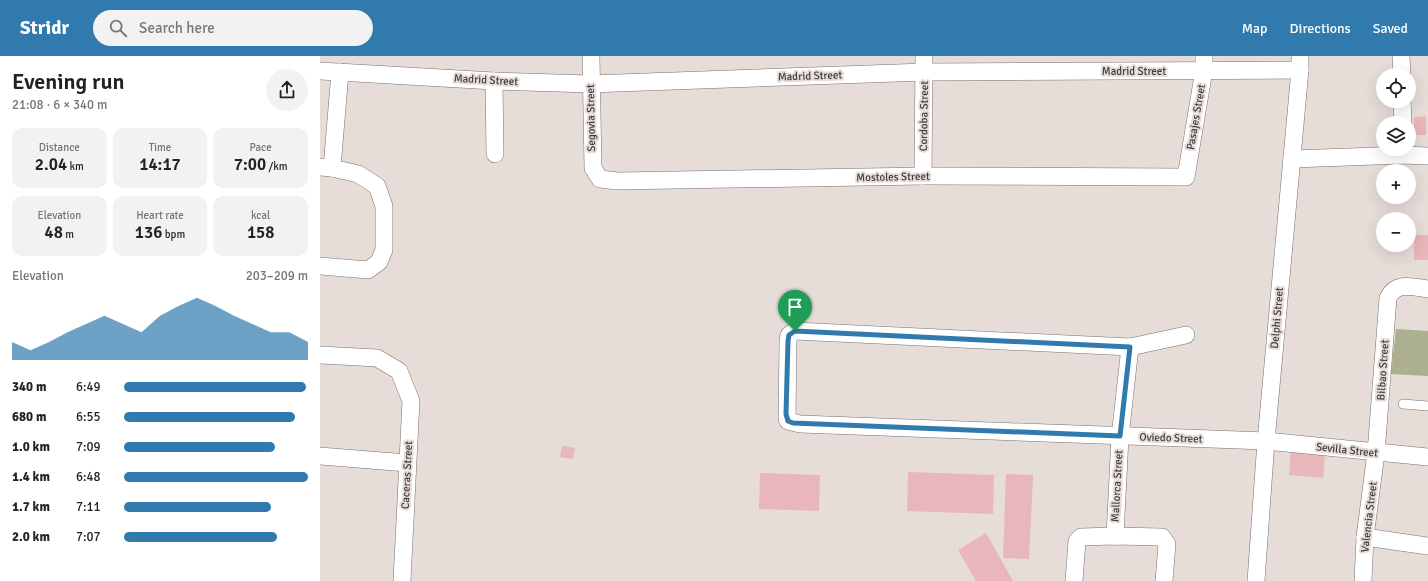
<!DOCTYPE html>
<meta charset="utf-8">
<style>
:root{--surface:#fff;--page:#f2f2f2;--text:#222;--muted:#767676;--accent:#317aae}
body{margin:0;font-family:Signika,sans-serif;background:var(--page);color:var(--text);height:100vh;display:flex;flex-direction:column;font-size:15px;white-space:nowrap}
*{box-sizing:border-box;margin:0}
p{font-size:13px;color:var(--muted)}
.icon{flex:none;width:22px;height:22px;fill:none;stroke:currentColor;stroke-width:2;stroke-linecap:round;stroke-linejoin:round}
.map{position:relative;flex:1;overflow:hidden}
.details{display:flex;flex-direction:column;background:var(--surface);width:320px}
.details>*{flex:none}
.buttons{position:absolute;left:1056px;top:12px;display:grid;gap:8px}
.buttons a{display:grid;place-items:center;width:40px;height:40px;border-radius:50%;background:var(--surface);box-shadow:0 4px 16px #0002;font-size:20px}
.pin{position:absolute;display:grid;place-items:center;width:34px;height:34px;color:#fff;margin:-41px -17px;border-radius:50% 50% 50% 0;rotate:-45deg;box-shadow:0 0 4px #0007}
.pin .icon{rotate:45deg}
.round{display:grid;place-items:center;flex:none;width:42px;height:42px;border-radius:21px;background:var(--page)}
.summary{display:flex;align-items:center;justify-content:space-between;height:68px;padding:0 12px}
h1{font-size:22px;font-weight:600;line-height:30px}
.figures{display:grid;grid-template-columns:repeat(3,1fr);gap:6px;height:68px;padding:4px 12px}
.figures div{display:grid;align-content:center;border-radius:10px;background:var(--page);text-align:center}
.figures b{font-size:17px;font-weight:600}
.figures small{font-size:11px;font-weight:400}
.figures p{font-size:11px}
.chart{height:112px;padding:8px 12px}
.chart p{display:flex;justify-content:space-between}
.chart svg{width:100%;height:72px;margin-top:4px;fill:var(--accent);opacity:.7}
ul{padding:0 12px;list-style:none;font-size:13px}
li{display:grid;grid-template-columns:64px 48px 1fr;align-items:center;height:30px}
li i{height:10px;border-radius:5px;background:var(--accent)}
header{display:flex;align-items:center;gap:24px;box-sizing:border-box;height:56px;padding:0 20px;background:var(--accent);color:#fff}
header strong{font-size:19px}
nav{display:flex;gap:22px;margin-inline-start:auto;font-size:14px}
.search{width:280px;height:36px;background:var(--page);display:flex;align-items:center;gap:10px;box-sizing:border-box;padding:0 14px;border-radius:22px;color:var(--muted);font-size:15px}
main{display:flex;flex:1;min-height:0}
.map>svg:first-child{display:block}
.pitch{fill:#adaf91}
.building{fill:#e9b6bb}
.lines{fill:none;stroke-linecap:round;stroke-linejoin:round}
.service-casing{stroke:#79706d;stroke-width:10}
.minor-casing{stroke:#79706d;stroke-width:18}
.service{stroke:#fff;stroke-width:9}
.minor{stroke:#fff;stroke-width:17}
.route-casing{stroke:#fff;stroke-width:8}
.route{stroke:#317aae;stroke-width:5}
.labels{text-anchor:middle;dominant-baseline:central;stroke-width:4;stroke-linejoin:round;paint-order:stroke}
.street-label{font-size:11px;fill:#3f3b39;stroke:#e6dcd8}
</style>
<header>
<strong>Stridr</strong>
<div class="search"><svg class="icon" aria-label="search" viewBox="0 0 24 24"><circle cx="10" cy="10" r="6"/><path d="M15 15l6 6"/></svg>Search here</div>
<nav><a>Map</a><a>Directions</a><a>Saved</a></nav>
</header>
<main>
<section class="details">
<div class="summary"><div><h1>Evening run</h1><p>21:08 · 6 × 340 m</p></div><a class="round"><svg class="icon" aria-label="share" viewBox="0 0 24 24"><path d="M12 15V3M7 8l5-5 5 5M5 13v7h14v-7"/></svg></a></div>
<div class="figures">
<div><p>Distance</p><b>2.04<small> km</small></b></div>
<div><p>Time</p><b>14:17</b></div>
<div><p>Pace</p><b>7:00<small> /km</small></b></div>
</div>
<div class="figures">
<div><p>Elevation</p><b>48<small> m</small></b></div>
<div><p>Heart rate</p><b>136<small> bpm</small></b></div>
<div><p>kcal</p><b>158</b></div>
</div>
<div class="chart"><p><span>Elevation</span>203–209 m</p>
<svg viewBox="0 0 160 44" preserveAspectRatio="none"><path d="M0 44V33L10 38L20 33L30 27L40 22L50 17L60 22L70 27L80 17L90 11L100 6L110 11L120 17L130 22L140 27L150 27L160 33V44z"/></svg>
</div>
<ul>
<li><b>340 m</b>6:49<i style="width:99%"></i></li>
<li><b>680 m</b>6:55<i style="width:93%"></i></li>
<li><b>1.0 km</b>7:09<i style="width:82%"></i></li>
<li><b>1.4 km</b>6:48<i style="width:100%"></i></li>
<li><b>1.7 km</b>7:11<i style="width:80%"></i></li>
<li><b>2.0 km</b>7:07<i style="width:83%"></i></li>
</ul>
</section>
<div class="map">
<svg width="1108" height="525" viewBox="0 0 1108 525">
<rect width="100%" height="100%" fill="#e6dcd8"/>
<polygon class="pitch" points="1076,273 1108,275 1108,320 1071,318"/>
<g class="building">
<polygon points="1106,60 1106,79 1094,79 1094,61"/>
<rect x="1094" y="179" width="14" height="25"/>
<polygon points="242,390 255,392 253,403 240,401"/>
<polygon points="971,394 1005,397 1003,422 969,419"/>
<polygon points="588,416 674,419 673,458 587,455"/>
<polygon points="440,417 500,419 499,455 439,453"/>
<polygon points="686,418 713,419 709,503 683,502"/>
<polygon points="666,477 693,525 656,525 638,494"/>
</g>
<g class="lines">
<g class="service-casing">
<polyline id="service" points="1083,348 1108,350"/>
</g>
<g class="minor-casing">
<g id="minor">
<polyline points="271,0 273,112 280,123 297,125 603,120 866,121 884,14 884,0"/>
<polyline points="1081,0 1082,19"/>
<polyline points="0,15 174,25 270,28 605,16 980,14"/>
<polyline points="174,25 175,98"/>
<polyline points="1082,45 1083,67"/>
<polyline points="972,103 1084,99 1108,100"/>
<polyline points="0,111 12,112 38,118 57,130 64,150 64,194 59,206 48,214 0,210"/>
<polyline points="12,112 20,16"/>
<polyline points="603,120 604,0"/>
<polyline points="866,279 810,291 475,275 469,279 468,285 467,363 468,365 480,368 946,385 1108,401"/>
<polyline points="0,299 57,302 79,315 91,345 82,525"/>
<polyline points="0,400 87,407"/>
<polyline points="795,480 800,381 810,291"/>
<polyline points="1045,481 1108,490"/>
<polyline points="754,525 757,485 761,481 795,480 842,481 847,488 844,525"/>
<polyline points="936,525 946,385 980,14 980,0"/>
<path d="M1043,525L1045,481L1056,397L1068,242C1076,225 1093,231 1108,233"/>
</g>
</g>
<use href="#service" class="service"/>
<use href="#minor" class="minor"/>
</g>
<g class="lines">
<g class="route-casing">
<polygon id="route" points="475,275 810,291 800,380 473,367 468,365 466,358 468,285 469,279"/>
</g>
<use href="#route" class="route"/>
</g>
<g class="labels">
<g class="street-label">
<text x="814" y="15">Madrid Street</text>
<text transform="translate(490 20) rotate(-2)">Madrid Street</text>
<text transform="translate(166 24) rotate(3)">Madrid Street</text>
<text transform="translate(604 60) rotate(-89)">Cordoba Street</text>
<text transform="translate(876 61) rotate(-80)">Pasajes Street</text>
<text transform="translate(271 62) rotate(-91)">Segovia Street</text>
<text transform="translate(573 121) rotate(-1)">Mostoles Street</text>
<text transform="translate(957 262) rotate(-85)">Delphi Street</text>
<text transform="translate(1063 314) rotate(-86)">Bilbao Street</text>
<text transform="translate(851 382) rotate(2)">Oviedo Street</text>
<text transform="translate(1027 394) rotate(6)">Sevilla Street</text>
<text transform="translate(87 419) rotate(-87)">Caceras Street</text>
<text transform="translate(797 430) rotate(-87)">Mallorca Street</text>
<text transform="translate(1049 461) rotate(-83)">Valencia Street</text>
</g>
</g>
</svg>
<div class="buttons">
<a><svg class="icon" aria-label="locate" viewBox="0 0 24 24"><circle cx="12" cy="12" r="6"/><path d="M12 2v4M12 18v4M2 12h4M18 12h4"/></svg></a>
<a><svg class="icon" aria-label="layers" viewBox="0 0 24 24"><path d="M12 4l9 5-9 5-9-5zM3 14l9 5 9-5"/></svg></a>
<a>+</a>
<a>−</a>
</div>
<div class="pin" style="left:475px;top:275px;background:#1e9e55"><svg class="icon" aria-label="arrive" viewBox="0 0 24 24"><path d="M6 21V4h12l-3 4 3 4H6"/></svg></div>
</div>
</main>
